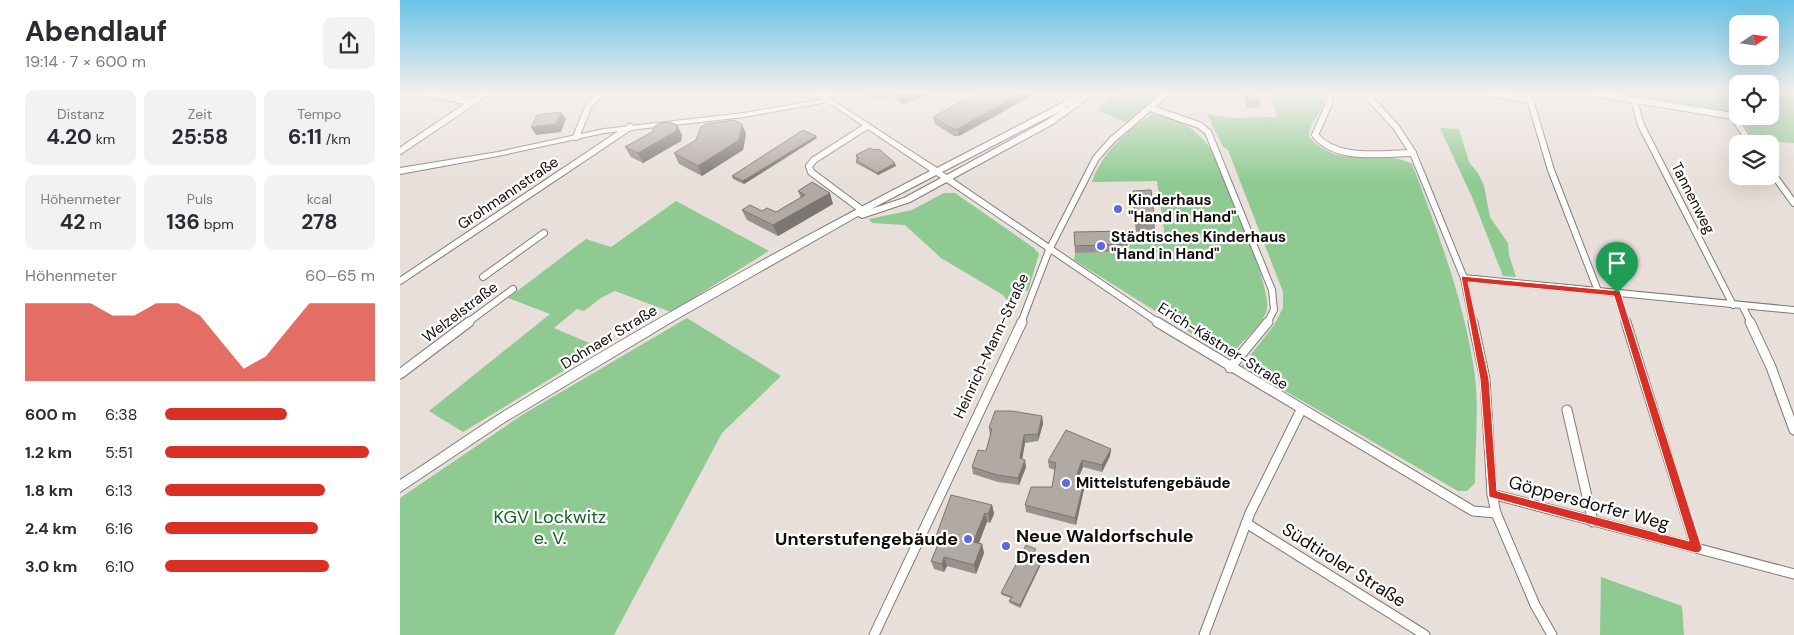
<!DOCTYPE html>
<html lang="de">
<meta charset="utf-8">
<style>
:root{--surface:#fff;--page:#f2f2f3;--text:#2b2b33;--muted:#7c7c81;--accent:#d93025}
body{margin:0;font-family:"DM Sans",sans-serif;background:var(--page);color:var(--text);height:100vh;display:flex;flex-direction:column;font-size:19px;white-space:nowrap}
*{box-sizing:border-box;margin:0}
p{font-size:16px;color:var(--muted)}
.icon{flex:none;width:28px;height:28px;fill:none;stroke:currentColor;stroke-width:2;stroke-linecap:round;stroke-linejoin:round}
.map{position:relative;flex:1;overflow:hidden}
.sheet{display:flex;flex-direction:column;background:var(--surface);width:400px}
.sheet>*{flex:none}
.needle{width:32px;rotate:77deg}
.tools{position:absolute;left:1329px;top:15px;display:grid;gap:10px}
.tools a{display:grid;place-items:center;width:50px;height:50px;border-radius:10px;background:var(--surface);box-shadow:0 5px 20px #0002;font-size:25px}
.pin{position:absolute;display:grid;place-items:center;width:42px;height:42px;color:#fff;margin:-51px -21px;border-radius:50% 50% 50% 0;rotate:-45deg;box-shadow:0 0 5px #0007}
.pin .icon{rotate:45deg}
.round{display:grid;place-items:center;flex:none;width:52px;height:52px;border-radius:10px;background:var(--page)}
.summary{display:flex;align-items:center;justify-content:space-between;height:85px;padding:0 25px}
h1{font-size:28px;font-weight:700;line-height:38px}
.metrics{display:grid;grid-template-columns:repeat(3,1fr);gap:8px;height:85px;padding:5px 25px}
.metrics div{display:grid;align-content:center;border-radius:10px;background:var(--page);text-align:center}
.metrics b{font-size:21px;font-weight:700}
.metrics small{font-size:14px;font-weight:400}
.metrics p{font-size:14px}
.chart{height:140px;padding:10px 25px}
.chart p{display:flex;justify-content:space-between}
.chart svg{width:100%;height:90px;margin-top:5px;fill:var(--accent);opacity:.7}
ul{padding:0 25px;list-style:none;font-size:16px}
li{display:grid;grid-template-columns:80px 60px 1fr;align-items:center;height:38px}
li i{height:12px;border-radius:6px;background:var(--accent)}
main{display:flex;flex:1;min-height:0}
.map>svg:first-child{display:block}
.green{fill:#8fca92}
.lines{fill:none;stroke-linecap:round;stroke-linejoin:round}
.minor-far1-casing{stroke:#837b76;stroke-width:8}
.minor-casing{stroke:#837b76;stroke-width:11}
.tertiary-casing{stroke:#837b76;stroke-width:9}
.secondary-casing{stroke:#837b76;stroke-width:2}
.minor-far1{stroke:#fff;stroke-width:6}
.minor{stroke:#fff;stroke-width:9}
.tertiary{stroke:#fff;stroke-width:8}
.secondary{fill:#fff;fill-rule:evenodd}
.wall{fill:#98918d}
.shaded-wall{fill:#7c7673}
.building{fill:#b1a9a4;stroke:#7c7673}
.route{fill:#d93025;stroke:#fff;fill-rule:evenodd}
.poi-dot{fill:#5c6ae1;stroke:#fff;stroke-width:2}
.labels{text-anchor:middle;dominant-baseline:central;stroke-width:4.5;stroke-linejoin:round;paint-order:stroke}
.street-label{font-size:15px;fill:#0f0c0a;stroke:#fff}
.poi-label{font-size:15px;font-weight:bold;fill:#0f0c0a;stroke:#fff;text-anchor:start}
.near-street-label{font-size:18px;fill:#0f0c0a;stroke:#fff}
.near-park-label{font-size:18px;fill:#136020;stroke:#fff}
.near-poi-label{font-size:18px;font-weight:bold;fill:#0f0c0a;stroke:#fff;text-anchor:start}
</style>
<main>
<section class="sheet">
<div class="summary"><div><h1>Abendlauf</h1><p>19:14 · 7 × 600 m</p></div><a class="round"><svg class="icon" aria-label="share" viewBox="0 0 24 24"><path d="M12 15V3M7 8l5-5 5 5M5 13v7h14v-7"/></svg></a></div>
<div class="metrics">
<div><p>Distanz</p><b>4.20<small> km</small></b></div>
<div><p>Zeit</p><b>25:58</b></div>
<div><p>Tempo</p><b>6:11<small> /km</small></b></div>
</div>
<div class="metrics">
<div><p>Höhenmeter</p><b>42<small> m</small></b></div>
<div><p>Puls</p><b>136<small> bpm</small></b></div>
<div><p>kcal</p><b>278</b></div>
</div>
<div class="chart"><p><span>Höhenmeter</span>60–65 m</p>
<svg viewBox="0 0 160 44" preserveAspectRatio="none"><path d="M0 44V6L10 6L20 6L30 6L40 12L50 12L60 6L70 6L80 12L90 25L100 38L110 32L120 19L130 6L140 6L150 6L160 6V44z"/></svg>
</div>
<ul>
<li><b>600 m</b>6:38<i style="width:58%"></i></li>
<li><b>1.2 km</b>5:51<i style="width:97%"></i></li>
<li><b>1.8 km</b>6:13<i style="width:76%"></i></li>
<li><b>2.4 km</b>6:16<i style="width:73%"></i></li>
<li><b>3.0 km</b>6:10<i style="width:78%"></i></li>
</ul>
</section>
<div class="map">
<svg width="1394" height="635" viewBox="0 0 1394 635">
<rect width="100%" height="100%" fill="#e8dfda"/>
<g class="green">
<polygon points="717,93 763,93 728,123 696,110"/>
<path d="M870,93H925C926,110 909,120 909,137C943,173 978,146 1012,164C1038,232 1065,303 1075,376C1079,410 1075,448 1075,483L1067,491H1058L842,366L874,325L883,308V292L828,150L823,147L807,114L830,118L877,117Z"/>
<polygon points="1210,93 1325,93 1329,112"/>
<polygon points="1370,93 1394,93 1394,143 1354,140 1340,116 1370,116"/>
<path d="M753,114C776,116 799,131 811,149C823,179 871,283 867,309C865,322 841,343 831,354L827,356L674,260L675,253L729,252L730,242L762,241L761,236H765L757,181L692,182C701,154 727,129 753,114Z"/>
<polygon points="1040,128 1059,129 1069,162 1078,173 1084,186 1090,217 1108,243 1109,255 1116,277 1103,276 1072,197"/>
<polygon points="544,193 555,193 634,248 639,254 628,291 622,289 619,300 608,301 603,295 541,258 505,225 472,223 469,219 512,210"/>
<polygon points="276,201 369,251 271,312 215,291 201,298 184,311 177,309 154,328 201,348 63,432 29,411 150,314 108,298 186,239 211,247"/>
<polygon points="287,318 381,376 322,433 214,635 0,635 0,498 122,415"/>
<polygon points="1201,577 1282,606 1284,635 1200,635"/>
</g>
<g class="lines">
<g class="minor-far1-casing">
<g id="minor-far1">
<polyline points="24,93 72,102"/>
<path d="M931,93L929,104L915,135C938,162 981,153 1013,153"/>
<polyline points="965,93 996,127 1013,153 1064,278 1073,323"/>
<polyline points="1089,93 1130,100"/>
<polyline points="1128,93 1151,170 1198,291"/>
<polyline points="1194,93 1333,116 1351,144"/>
<polyline points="1234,100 1241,125 1333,305"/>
<polyline points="750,108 799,125 808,132 872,290 874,310 867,323"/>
<polyline points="176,137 189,105 201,93"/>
<polyline points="0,151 86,93"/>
<polyline points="1370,170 1394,203"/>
<polyline points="546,178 759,323"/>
<polyline points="462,210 411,172 409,166 414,160 467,126"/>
<polyline points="83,277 144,233"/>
<polyline points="1064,278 1394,310"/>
<polyline points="0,281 230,127"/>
<polyline points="1217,293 1226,323"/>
<polyline points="1342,305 1351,323"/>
<polyline points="67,323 113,289"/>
<polyline points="621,323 649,250 696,158 713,139 767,93"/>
</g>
</g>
<g class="minor-casing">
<g id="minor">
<polyline points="757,322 1073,511 1096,513"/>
<polyline points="1073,322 1085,379 1092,494 1096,513 1135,605 1152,635"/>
<polyline points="1226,322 1296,548"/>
<polyline points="1350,322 1371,367 1394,430"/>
<polyline points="830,368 868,322"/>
<polyline points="0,374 69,322"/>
<polyline points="1167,410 1193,522"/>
<polyline points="1092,494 1394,574"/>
<polyline points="846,523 1025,635"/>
<polyline points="474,635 622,322"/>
<polyline points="804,635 850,513 901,410"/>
</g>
</g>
<g class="tertiary-casing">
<polyline id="tertiary" points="421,93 429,100"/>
</g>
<g class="secondary-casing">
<path id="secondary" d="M677,93H685L668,107L542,172L547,175L647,120L688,93H696L653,124L510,202L462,218L458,216L275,320L105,422L0,492V480C33,459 65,436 98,415C238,328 383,247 530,171L428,102L344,117L204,133L98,156L0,174V168L98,152L204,129L344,113L429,98L537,168L662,103ZM536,175L541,178L504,198L471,209Z"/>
</g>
<use href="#minor-far1" class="minor-far1"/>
<use href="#minor" class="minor"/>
<use href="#tertiary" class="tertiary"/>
<use href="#secondary" class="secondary"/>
</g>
<g class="wall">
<polygon points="463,93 535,93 501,104 496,99 478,100 466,96"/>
<polygon points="577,93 637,93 559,136 554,136 535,124 533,117"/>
<polygon points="843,93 858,93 860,100 859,107 847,108"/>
<polygon points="342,124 346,134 343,150 302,176 279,164 274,153"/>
<polygon points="277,125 282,135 281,141 243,163 231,157 225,147 252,132"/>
<polygon points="417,138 344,184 333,179 332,176"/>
<polygon points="456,155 496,166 478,175 456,163 456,160 458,159 456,158"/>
<polygon points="398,191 433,204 378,236 347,220 342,210 376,212 401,198"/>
<polygon points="733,191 755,223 755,231 736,232 732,199"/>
<polygon points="674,232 728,244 727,252 675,253"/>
<polygon points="642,416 643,424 638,441 625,443 622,459 626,467 619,485 598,482 573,474 572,467 586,451 590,435 589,428"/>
<polygon points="711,449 710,456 702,472 683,467 677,481 684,482 684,489 676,525 626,512 625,505 652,487 655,470 649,468 648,461"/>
<polygon points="592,505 594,514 590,523 587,522 578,543 582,544 584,553 576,574 547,566 544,572 534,569 531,561 537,546 535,539"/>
<polygon points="636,551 635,554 643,560 620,608 610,603 609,601 611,598 602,595 601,593"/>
</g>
<g class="shaded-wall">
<polygon points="509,93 535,93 501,104 499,96"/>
<polygon points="622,93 637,93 559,136 557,129"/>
<polygon points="161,112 166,119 161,132 136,135 131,127"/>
<polygon points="342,124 346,134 343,150 302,176 298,166"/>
<polygon points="277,125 282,135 281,141 243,163 238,153"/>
<polygon points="416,136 417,138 344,184 343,181"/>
<polygon points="495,163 496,166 478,175 477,173"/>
<polygon points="430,193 433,204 378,236 373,225"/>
<polygon points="642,416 643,424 638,441 638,434"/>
<polygon points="624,435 625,443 621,466 620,458"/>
<polygon points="711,449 710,456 702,472 702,465"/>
<polygon points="625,460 626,467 619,485 618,478"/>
<polygon points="682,460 683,467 675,487 675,480"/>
<polygon points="684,482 684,489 676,525 675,518"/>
<polygon points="592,505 594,514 590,523 588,514"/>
<polygon points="585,513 587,522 576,551 573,542"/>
<polygon points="582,544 584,553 576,574 574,565"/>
<polygon points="544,557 547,566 544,572 542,564"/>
<polygon points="643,558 643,560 620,608 620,605"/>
</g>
<g class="building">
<polygon points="496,93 509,93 499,96"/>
<polygon points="577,93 622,93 557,129 553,129 533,117"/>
<polygon points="846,93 858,93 860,100 849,100"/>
<polygon points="161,112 156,124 131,127 137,115"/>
<polygon points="334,120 342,124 339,140 298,166 274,153 296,140 301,127 306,124"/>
<polygon points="270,122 277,125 276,131 238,153 225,147 252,132 255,126 260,123"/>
<polygon points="403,130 416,136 343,181 332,176"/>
<polygon points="470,148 474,150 479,149 495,163 477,173 456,160 459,158 456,155"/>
<polygon points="412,182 430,193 373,225 342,210 350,205 362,211 367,208 376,212 405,195 398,191"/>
<polygon points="751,190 755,223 736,224 733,191"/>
<polygon points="727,231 728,244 675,246 674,232"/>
<polygon points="595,411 612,411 642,416 638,434 624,435 620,458 625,460 618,478 597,475 572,467 578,450 586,451 592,429 589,428"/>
<polygon points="666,430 711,449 702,465 682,460 675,480 684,482 675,518 625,505 631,487 652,487 656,463 648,461"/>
<polygon points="551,495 592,505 588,514 585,513 573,542 582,544 574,565 544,557 542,564 531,561 540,540 535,539"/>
<polygon points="626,545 636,549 633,554 643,558 620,605 609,601 612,597 601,593"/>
</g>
<linearGradient id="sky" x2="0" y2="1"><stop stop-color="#67c2e7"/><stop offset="0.51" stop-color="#f5f1ee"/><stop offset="1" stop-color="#f5f1ee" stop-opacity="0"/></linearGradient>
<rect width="1394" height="182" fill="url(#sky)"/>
<path class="route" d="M1061,276L1220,291L1302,548L1300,552L1296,553L1089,497L1080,379ZM1068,282L1214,296L1289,541L1097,491L1089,379Z"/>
<g class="poi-dot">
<circle cx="718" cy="209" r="5"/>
<circle cx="701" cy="246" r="5"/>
<circle cx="666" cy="483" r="5"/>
<circle cx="568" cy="539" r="5"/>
<circle cx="606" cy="546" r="5"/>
</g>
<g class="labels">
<g class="street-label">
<text transform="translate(108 193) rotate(-34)">Grohmannstraße</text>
<text transform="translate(1293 198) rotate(63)">Tannenweg</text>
<text transform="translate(60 312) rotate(-37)">Welzelstraße</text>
<text transform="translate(209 337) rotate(-31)">Dohnaer Straße</text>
<text transform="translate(591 346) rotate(-65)">Heinrich-Mann-Straße</text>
<text transform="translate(823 346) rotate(32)">Erich-Kästner-Straße</text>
</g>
<g class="poi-label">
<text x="728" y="200">Kinderhaus<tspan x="728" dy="17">"Hand in Hand"</tspan></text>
<text x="711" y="237">Städtisches Kinderhaus<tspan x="711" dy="17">"Hand in Hand"</tspan></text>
<text x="676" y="483">Mittelstufengebäude</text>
</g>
<g class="near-street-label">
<text transform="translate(1189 503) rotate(15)">Göppersdorfer Weg</text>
<text transform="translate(944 565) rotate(32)">Südtiroler Straße</text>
</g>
<g class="near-park-label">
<text x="150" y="517">KGV Lockwitz<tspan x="150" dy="21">e. V.</tspan></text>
</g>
<g class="near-poi-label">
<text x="616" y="536">Neue Waldorfschule<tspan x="616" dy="21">Dresden</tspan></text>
<text x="558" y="539" text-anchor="end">Unterstufengebäude</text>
</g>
</g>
</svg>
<div class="tools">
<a><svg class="needle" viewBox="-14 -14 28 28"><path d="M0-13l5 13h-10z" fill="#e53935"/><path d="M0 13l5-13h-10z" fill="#7c7c81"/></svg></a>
<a><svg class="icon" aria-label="locate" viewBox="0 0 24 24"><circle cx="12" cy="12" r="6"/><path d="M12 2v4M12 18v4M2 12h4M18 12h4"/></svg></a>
<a><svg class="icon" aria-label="layers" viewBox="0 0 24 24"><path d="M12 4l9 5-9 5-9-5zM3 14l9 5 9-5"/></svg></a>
</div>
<div class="pin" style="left:1217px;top:293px;background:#1e9e55"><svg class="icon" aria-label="arrive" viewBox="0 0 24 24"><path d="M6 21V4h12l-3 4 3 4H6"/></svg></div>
</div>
</main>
